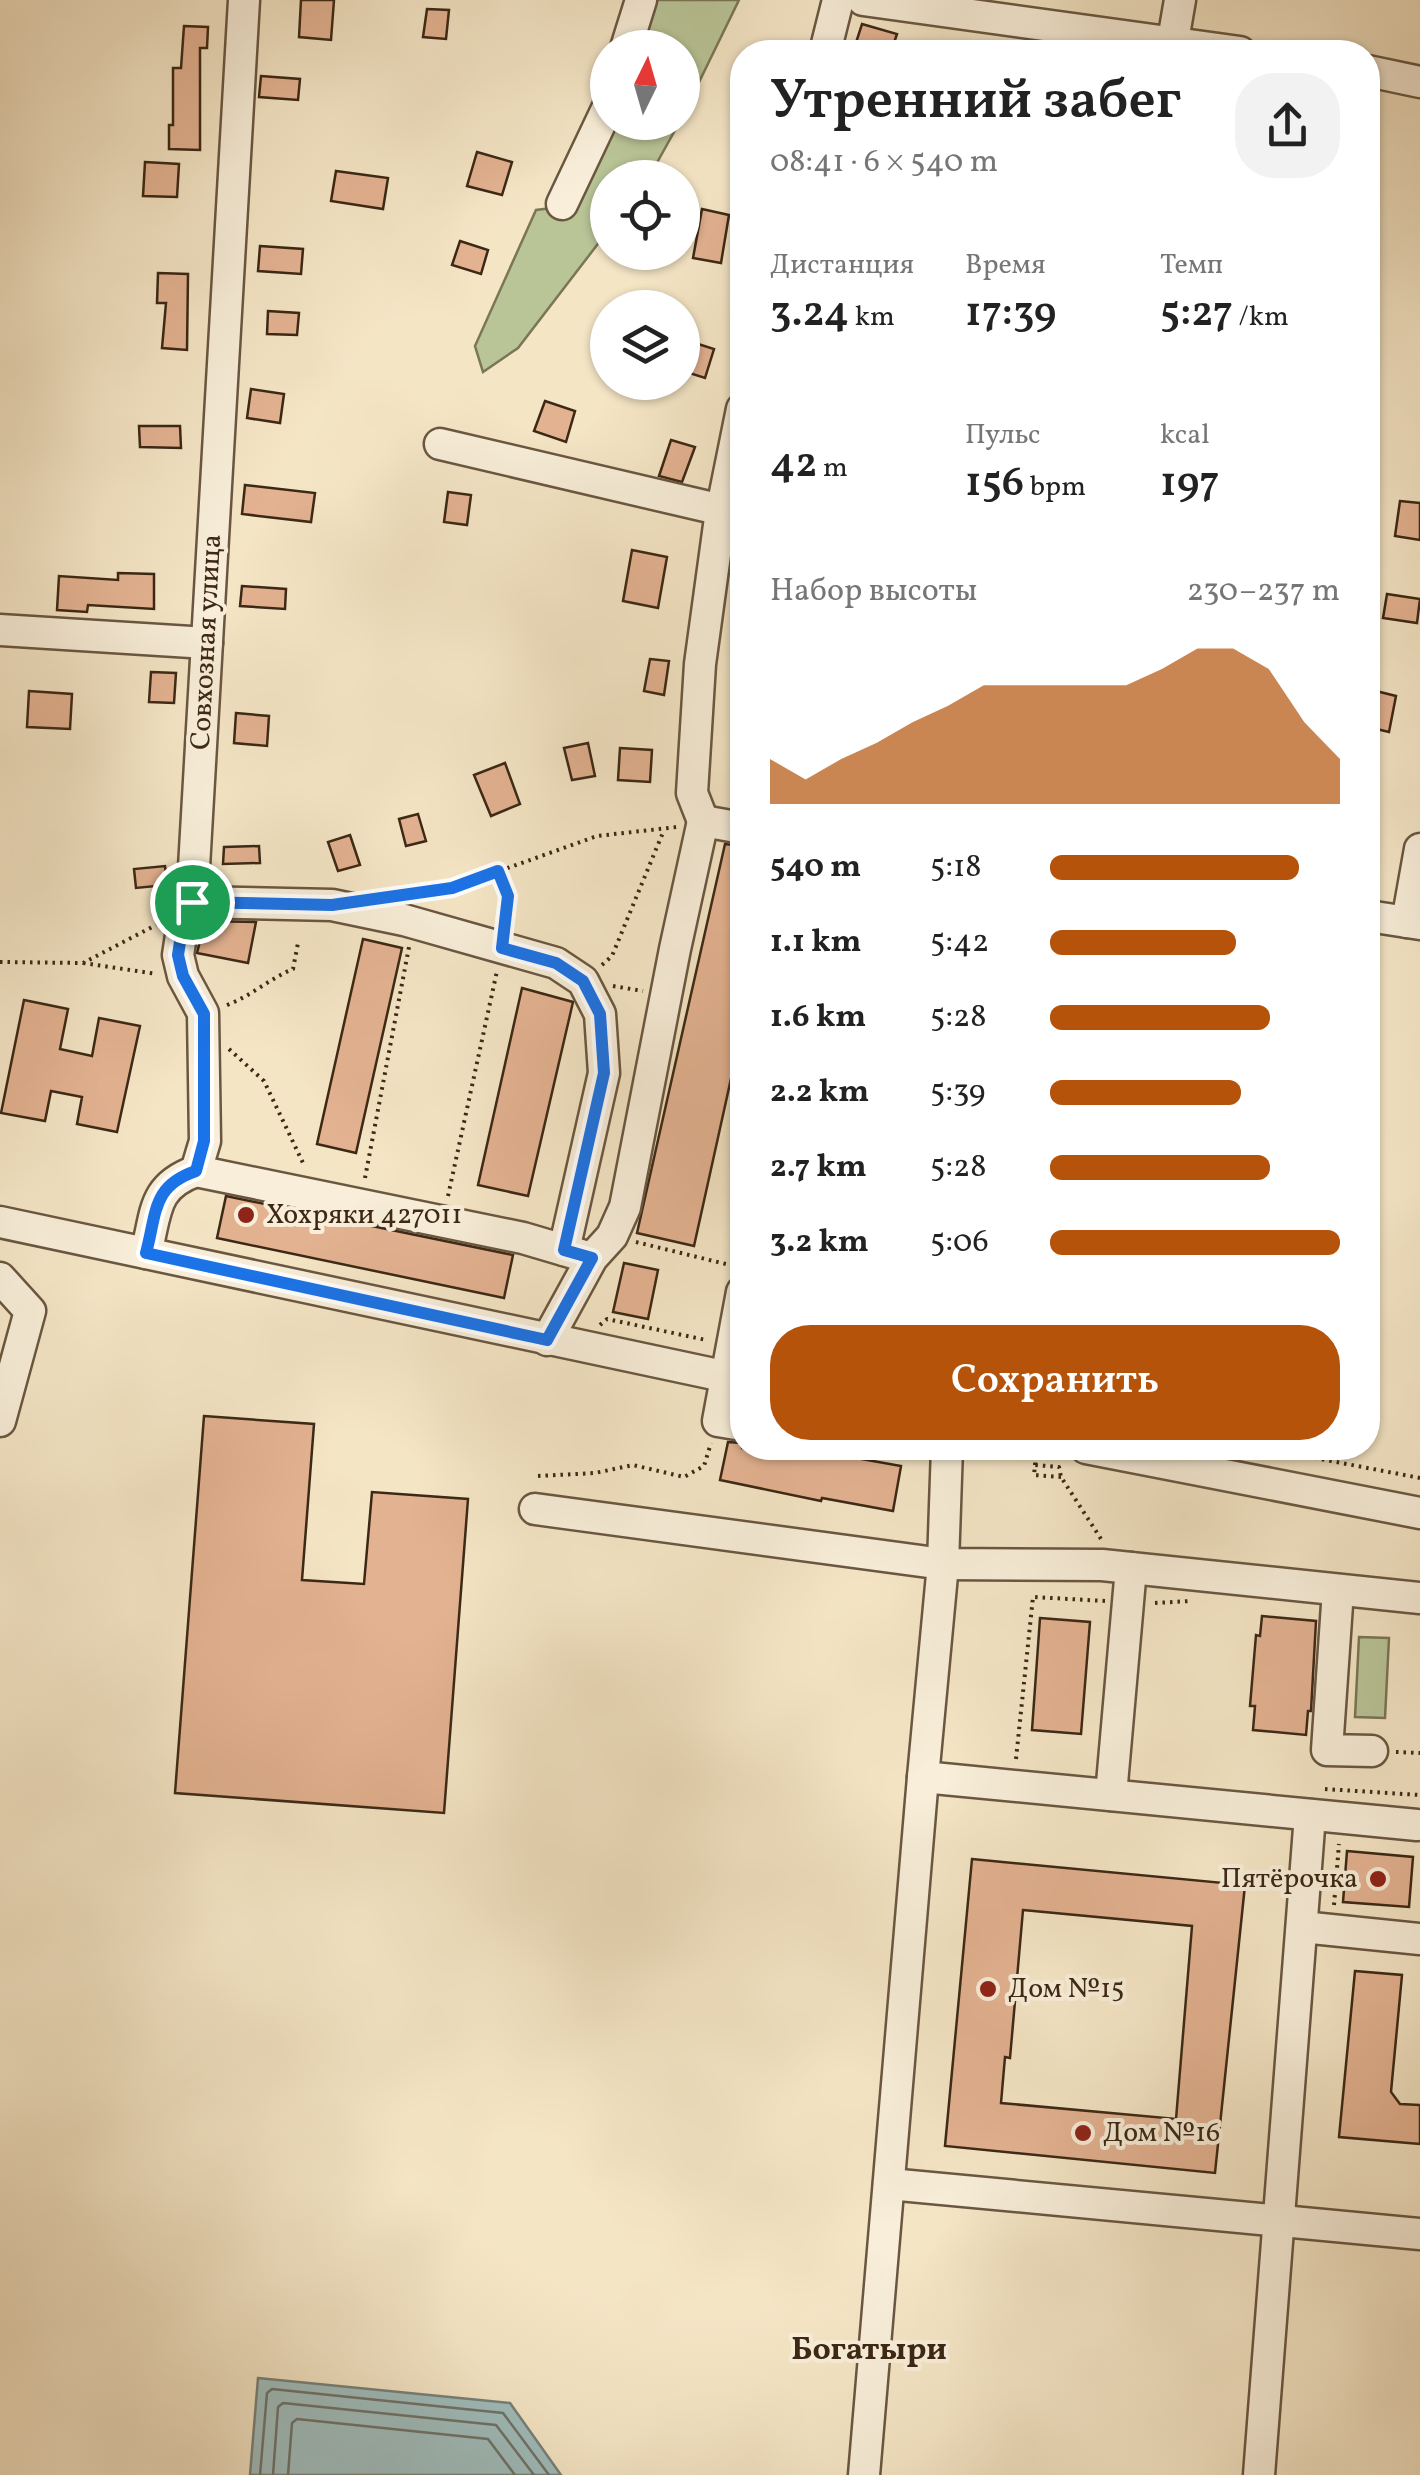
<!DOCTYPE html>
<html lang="ru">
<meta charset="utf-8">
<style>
:root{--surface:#fff;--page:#f2f2f2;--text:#222;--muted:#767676;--accent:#b45309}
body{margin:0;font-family:Vollkorn,serif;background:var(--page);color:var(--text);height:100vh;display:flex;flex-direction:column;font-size:38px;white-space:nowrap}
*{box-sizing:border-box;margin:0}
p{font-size:32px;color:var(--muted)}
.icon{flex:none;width:55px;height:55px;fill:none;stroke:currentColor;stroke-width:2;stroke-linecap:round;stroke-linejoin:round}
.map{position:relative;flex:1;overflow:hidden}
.drawer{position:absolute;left:730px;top:40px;width:650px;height:1420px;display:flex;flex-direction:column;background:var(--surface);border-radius:40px;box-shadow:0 2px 8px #0004}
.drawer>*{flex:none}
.needle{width:65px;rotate:5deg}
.controls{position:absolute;left:590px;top:30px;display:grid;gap:20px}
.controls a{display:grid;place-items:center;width:110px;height:110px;border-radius:50%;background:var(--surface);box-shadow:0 2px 8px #0004;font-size:50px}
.pin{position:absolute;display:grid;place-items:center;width:85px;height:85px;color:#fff;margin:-42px;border:5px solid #fff;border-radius:50%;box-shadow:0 2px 10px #0007}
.round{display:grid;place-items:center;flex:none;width:105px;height:105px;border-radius:40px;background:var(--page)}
.overview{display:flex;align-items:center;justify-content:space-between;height:170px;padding:0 40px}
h1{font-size:55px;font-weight:600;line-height:75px}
.figures{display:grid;grid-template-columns:repeat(3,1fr);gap:15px;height:170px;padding:10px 40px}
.figures div{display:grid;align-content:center}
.figures b{font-size:42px;font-weight:600}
.figures small{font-size:28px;font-weight:400}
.figures p{font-size:28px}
.chart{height:280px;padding:20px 40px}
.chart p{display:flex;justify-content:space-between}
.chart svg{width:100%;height:180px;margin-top:10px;fill:var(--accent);opacity:.7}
.action{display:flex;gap:20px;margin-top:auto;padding:20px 40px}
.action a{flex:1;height:115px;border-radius:40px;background:var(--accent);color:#fff;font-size:40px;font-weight:600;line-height:115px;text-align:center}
ul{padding:0 40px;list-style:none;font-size:32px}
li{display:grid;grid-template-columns:160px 120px 1fr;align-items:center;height:75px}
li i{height:25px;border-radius:12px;background:var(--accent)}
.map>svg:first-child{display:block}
.green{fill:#b9c597;stroke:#7a7656;stroke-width:2.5}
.water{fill:#9fbdbd;stroke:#77817a;stroke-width:2.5}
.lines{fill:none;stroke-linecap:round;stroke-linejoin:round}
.shore{stroke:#6e7269;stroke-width:2.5}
.building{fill:#e3b291;stroke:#3c2815;stroke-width:2.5;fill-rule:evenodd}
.minor-casing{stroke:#6a5741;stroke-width:35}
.path{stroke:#3c2815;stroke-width:4;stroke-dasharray:2.5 5;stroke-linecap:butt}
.minor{stroke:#f8eed9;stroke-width:30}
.route-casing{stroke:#fff;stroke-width:20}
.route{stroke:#1a73e8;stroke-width:12}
.poi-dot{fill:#8f2418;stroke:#f8eed9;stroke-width:4}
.labels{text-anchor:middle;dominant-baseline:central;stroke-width:8;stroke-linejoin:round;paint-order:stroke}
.street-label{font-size:28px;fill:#3c2815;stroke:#f8eed9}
.poi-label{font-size:28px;fill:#3c2815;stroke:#f8eed9;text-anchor:start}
.quarter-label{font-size:32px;font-weight:bold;fill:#3c2815;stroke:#f8eed9}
</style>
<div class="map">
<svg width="1420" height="2475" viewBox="0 0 1420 2475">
<rect width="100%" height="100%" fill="#f4e5c5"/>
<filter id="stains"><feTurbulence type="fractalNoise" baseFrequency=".002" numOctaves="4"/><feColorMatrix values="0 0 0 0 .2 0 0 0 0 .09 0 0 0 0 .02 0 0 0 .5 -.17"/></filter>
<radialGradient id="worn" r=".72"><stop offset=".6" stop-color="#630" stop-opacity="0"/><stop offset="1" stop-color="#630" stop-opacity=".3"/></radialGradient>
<g class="green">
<polygon points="647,0 739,0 683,115 682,48 631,48"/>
<polygon points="608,122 679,123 649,177 608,178 607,232 518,348 483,372 475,346 536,210 568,206"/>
<polygon points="1359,1637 1389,1638 1385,1718 1355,1717"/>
</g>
<polygon class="water" points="258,2378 510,2403 561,2475 250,2475"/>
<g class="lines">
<g class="shore">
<polyline points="260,2475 267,2393 272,2389 503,2413 549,2475"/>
<polyline points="273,2475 278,2407 283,2403 496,2425 534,2475"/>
<polyline points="288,2475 292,2423 297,2419 488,2439 515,2475"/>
</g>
</g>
<g class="building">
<polygon points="301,0 334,0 331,40 299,37"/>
<polygon points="427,9 449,10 446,39 423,37"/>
<polygon points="862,24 897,34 891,52 853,52"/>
<polygon points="184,26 208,27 207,48 200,48 200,150 169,149 169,125 173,125 173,68 181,68"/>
<polygon points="261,76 300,79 298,100 259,97"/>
<polygon points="477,152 512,162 502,195 467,186"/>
<polygon points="145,162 179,164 177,197 143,196"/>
<polygon points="336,171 388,178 383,209 331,201"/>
<polygon points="702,209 729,215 721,263 693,258"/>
<polygon points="460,241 488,250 481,274 452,265"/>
<polygon points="260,246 303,249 301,274 258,271"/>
<polygon points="158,273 188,274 187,350 162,348 166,303 157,303"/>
<polygon points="268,311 299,313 297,335 267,334"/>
<polygon points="692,342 714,349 705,378 683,371"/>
<polygon points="251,389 284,394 280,423 247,418"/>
<polygon points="545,401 575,411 566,442 534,431"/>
<polygon points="139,426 180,426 181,448 140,447"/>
<polygon points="671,440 695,447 682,482 659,476"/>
<polygon points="245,485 315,493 311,522 242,514"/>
<polygon points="448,492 471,495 467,525 444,522"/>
<polygon points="1400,501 1420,503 1420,540 1395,536"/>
<polygon points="632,550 667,557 658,608 623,601"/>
<polygon points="118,573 154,574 154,609 88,605 87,612 57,610 59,576 118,580"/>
<polygon points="242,586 286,589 285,609 240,606"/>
<polygon points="1387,594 1420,599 1417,623 1383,618"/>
<polygon points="650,659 669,661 664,695 644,691"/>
<polygon points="151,672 176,673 174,703 149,702"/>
<polygon points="1368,689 1396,696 1389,732 1368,727"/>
<polygon points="29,691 72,694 70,729 27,727"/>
<polygon points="236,713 269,716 267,746 234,743"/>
<polygon points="588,743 595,776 572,780 564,748"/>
<polygon points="620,748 652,750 650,782 618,780"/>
<polygon points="505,763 520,804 491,816 474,775"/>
<polygon points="418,814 426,841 406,846 399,819"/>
<polygon points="350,835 360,865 338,871 328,842"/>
<polygon points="725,844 742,846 742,1029 694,1246 637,1233"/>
<polygon points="259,846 260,863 223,864 224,847"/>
<polygon points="165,866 167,885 136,888 134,869"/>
<polygon points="205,921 256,922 248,963 197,953"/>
<polygon points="363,939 402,948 356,1153 317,1144"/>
<polygon points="522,988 573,1002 528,1196 478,1185"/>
<polygon points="24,1000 68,1009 60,1049 92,1056 99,1018 140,1026 117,1132 77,1124 82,1097 51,1091 45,1121 1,1113"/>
<polygon points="226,1196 513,1255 504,1298 217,1238"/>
<polygon points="624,1263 658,1270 648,1319 613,1312"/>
<polygon points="204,1416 314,1424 302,1580 364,1584 372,1492 468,1499 444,1813 175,1793"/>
<polygon points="728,1442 742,1443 742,1448 800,1448 901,1466 893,1511 822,1498 821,1501 720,1480"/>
<polygon points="1262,1616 1316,1621 1311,1711 1308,1711 1306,1735 1253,1730 1255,1706 1250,1706 1256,1635 1260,1636"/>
<polygon points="1040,1618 1090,1622 1081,1734 1032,1730"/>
<polygon points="1347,1851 1413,1857 1409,1907 1343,1902"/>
<path d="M972,1859L1245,1885L1215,2173L945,2146ZM1023,1910L1192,1926L1176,2119L1001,2103L1005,2057L1010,2058Z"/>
<polygon points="1355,1971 1402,1975 1391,2092 1400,2104 1420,2105 1420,2144 1339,2137"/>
</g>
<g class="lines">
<g class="minor-casing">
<g id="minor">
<polyline points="863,0 1240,52"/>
<polyline points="626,48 641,0"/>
<polyline points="825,52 838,0"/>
<polyline points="1171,52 1180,0"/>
<polyline points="1368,71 1420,82"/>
<polyline points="562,204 608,107"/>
<polyline points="440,444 722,510"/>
<polyline points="0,630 207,643"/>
<polyline points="703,821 692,793 700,664 720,518 742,409"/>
<polyline points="703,821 742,828"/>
<polyline points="192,902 332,905 404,920 556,963 583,981 600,1014 604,1073 564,1250"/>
<polyline points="1368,916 1420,924"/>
<polyline points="1407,922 1420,849"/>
<polyline points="196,1171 523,1238 584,1256"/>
<polyline points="0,1222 742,1380"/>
<path d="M146,1253C157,1212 152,1187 196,1171L205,1141L203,1013L183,976L178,955L182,929L192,902L244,0"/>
<polyline points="0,1278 30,1311 0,1421"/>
<polyline points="742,1292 718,1421 742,1425"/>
<polyline points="547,1340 592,1258 612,1236 625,1207 675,949 703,821"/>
<polyline points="947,1448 943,1564 923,1777 1417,1825"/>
<polyline points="1086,1448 1420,1513"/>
<polyline points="535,1509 943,1564 1102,1565 1420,1598"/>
<polyline points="1338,1590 1327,1750 1372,1751"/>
<polyline points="1111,1795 1131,1568"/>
<polyline points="1302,1927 1420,1939"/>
<polyline points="889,2184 1420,2234"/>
<polyline points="864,2475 923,1777"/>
<polyline points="1259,2475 1310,1815"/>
</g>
</g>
<g class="path">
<polyline points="498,871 508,896 505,922"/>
<polyline points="406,894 452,888 597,836 677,827"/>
<polyline points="0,962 83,963 156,925"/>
<polyline points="83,963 157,974"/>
<polyline points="602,965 612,956 664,830"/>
<polyline points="613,986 643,991"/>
<path d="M227,1005C251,996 269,979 293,969L298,943"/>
<polyline points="229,1049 264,1081 304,1165"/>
<polyline points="365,1178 409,947"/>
<polyline points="448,1196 497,971"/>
<polyline points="636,1242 738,1267"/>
<polyline points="600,1325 607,1319 706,1340"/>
<polyline points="1263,1448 1420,1478"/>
<polyline points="1035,1465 1036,1448"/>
<polyline points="538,1476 595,1473 633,1465 684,1477 704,1466 711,1443"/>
<polyline points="1061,1477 1034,1475 1035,1465 1059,1467 1061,1477 1103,1542"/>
<polyline points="1155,1603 1190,1601"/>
<polyline points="1396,1752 1420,1753"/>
<polyline points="1016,1759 1033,1597 1105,1601"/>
<polyline points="1325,1789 1420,1795"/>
<polyline points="1334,1905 1339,1844"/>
</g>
<use href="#minor" class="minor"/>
</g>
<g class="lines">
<g class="route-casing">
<path id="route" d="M498,871L508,896L502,948L556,963L583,981L600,1014L604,1073L564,1250L592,1258L547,1340L146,1253C157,1212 152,1186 196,1171L204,1141V1014L183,976L178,955L182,929L192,902L332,905L452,888Z"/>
</g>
<use href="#route" class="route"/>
</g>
<g class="poi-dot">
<circle cx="246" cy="1215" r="10"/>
<circle cx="1378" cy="1879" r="10"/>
<circle cx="988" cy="1989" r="10"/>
<circle cx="1083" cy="2133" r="10"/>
</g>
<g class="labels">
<g class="street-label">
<text transform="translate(207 642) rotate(-87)">Совхозная улица</text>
</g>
<g class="poi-label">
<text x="266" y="1215">Хохряки 427011</text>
<text x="1358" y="1879" text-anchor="end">Пятёрочка</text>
<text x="1008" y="1989">Дом №15</text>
<text x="1103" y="2133">Дом №16</text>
</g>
<g class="quarter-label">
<text x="869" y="2351">Богатыри</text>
</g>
</g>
<rect width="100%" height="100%" filter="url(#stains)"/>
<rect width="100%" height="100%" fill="url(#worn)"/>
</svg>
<div class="controls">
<a><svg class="needle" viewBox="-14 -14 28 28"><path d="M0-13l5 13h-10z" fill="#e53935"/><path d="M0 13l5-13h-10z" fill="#767676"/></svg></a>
<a><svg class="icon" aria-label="locate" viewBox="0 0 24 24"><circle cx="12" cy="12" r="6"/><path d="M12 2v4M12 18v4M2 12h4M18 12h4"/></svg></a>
<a><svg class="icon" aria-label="layers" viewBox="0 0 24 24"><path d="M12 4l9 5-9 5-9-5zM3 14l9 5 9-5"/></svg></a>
</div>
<div class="pin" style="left:192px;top:902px;background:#1e9e55"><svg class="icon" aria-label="arrive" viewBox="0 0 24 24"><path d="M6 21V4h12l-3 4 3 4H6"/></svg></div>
<section class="drawer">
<div class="overview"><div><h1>Утренний забег</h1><p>08:41 · 6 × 540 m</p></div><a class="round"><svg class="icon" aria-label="share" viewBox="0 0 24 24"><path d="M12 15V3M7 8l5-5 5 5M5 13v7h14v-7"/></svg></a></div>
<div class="figures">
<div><p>Дистанция</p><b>3.24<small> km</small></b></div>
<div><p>Время</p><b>17:39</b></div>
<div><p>Темп</p><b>5:27<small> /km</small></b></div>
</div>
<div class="figures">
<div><b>42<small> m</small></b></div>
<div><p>Пульс</p><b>156<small> bpm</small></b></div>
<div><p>kcal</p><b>197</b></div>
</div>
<div class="chart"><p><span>Набор высоты</span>230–237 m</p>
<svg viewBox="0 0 160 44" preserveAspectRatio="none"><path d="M0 44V33L10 38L20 33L30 29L40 24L50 20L60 15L70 15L80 15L90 15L100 15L110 11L120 6L130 6L140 11L150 24L160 33V44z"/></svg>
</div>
<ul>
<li><b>540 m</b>5:18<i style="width:86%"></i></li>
<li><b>1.1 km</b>5:42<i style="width:64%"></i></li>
<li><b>1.6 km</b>5:28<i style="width:76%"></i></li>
<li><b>2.2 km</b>5:39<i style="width:66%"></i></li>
<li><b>2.7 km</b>5:28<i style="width:76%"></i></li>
<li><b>3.2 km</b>5:06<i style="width:100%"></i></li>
</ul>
<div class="action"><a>Сохранить</a></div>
</section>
</div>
